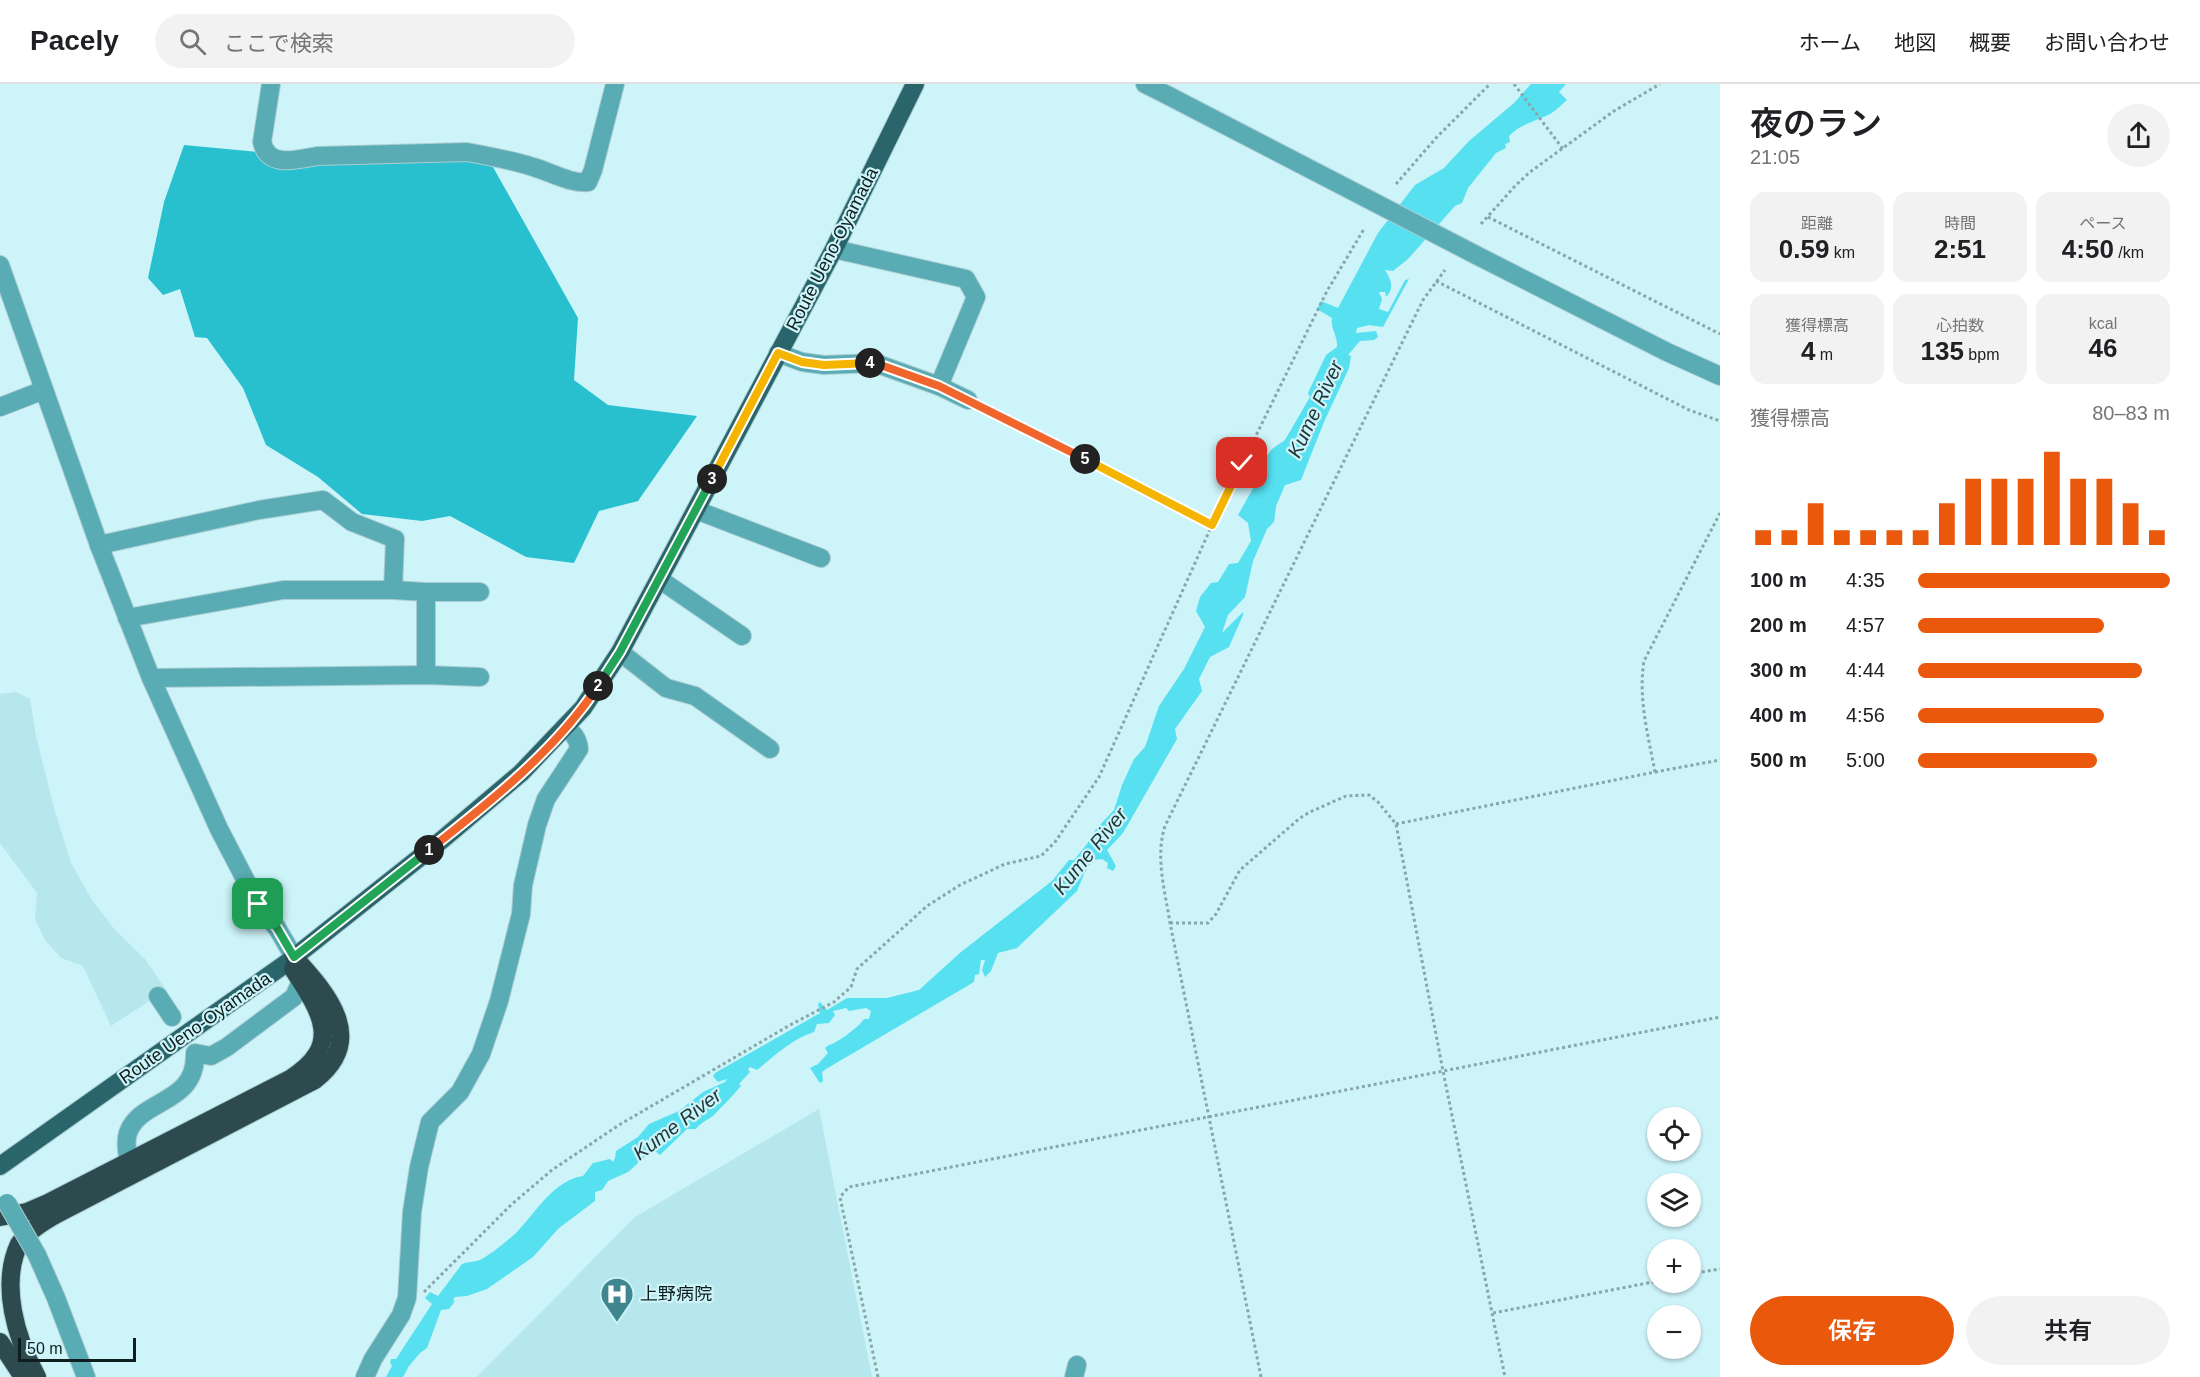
<!DOCTYPE html>
<html lang="ja">
<meta charset="utf-8">
<style>
:root{--surface:#fff;--page:#f2f2f2;--text:#202124;--muted:#757577;--line:#e0e0e0;--accent:#ea580c}
body{margin:0;font-family:Helvetica,"Noto Sans JP",sans-serif;background:var(--page);color:var(--text);height:100vh;display:flex;flex-direction:column;font-size:22px;white-space:nowrap}
*{box-sizing:border-box;margin:0}
p{font-size:20px;color:var(--muted)}
.icon{flex:none;width:33px;height:33px;fill:none;stroke:currentColor;stroke-width:2;stroke-linecap:round;stroke-linejoin:round}
.map{position:relative;flex:1;overflow:hidden}
.drawer{display:flex;flex-direction:column;background:var(--surface);width:480px}
.drawer>*{flex:none}
.buttons{position:absolute;left:1647px;top:1023px;display:grid;gap:12px}
.buttons a{display:grid;place-items:center;width:54px;height:54px;border-radius:50%;background:var(--surface);box-shadow:0 2px 4px #0004;font-size:30px}
.scale{position:absolute;left:18px;bottom:15px;width:118px;box-sizing:border-box;padding-left:6px;border:3px solid #0e1d1e;border-top:0;font-size:16px;line-height:21px;white-space:nowrap;color:#0e1d1e;-webkit-text-stroke:4px #cdf4f9;paint-order:stroke}
.pin{position:absolute;display:grid;place-items:center;width:51px;height:51px;color:#fff;margin:-26px;border-radius:12px;box-shadow:0 3px 9px #0006}
.km{position:absolute;width:30px;height:30px;margin:-15px;border-radius:50%;background:#222;color:#fff;font-size:16px;line-height:30px;text-align:center}
.round{display:grid;place-items:center;flex:none;width:63px;height:63px;border-radius:32px;background:var(--page)}
.overview{display:flex;align-items:center;justify-content:space-between;height:102px;padding:0 30px}
h1{font-size:33px;font-weight:600;line-height:45px}
.stats{display:grid;grid-template-columns:repeat(3,1fr);gap:9px;height:102px;padding:6px 30px}
.stats div{display:grid;align-content:center;border-radius:15px;background:var(--page);text-align:center}
.stats b{font-size:26px;font-weight:600}
.stats small{font-size:16px;font-weight:400}
.stats p{font-size:16px}
.chart{height:168px;padding:12px 30px}
.chart p{display:flex;justify-content:space-between}
.chart svg{width:100%;height:108px;margin-top:6px;stroke:var(--accent);stroke-width:6}
.primary-button{display:flex;gap:12px;margin-top:auto;padding:12px 30px}
.primary-button a{flex:1;height:69px;border-radius:36px;background:var(--accent);color:#fff;font-size:24px;font-weight:600;line-height:69px;text-align:center}
.primary-button a+a{background:var(--page);color:var(--text)}
ul{padding:0 30px;list-style:none;font-size:20px}
li{display:grid;grid-template-columns:96px 72px 1fr;align-items:center;height:45px}
li i{height:15px;border-radius:8px;background:var(--accent)}
header{display:flex;align-items:center;gap:36px;box-sizing:border-box;height:84px;padding:0 30px;background:var(--surface);border-bottom:2px solid var(--line)}
header strong{font-size:28px}
nav{display:flex;gap:33px;margin-inline-start:auto;font-size:21px}
.search{width:420px;height:54px;background:var(--page);display:flex;align-items:center;gap:15px;box-sizing:border-box;padding:0 21px;border-radius:33px;color:var(--muted);font-size:22px}
main{display:flex;flex:1;min-height:0}
.map>svg:first-child{display:block}
.built{fill:#b6e7ec}
.forest{fill:#28c0cf}
.water{fill:#56e0f0}
.lines{fill:none;stroke-linecap:round;stroke-linejoin:round}
.minor-casing{stroke:#abcdd2;stroke-width:20}
.major-casing{stroke:#abcdd2;stroke-width:20}
.highway-casing{stroke:#abcdd2;stroke-width:20}
.path{stroke:#88a7aa;stroke-width:3;stroke-dasharray:3 3;stroke-linecap:butt}
.minor{stroke:#59abb4;stroke-width:18}
.major{stroke:#2b656c;stroke-width:18}
.highway{stroke:#2d4a4e;stroke-width:18}
.minor-bridge-casing{stroke:#abcdd2;stroke-width:20;stroke-linecap:butt}
.minor-bridge{stroke:#59abb4;stroke-width:18}
.split-1-casing{stroke:#fff;stroke-width:12}
.split-2-casing{stroke:#fff;stroke-width:12}
.split-3-casing{stroke:#fff;stroke-width:12}
.split-4-casing{stroke:#fff;stroke-width:12}
.split-5-casing{stroke:#fff;stroke-width:12}
.split-6-casing{stroke:#fff;stroke-width:12}
.split-1{stroke:#22a559;stroke-width:8}
.split-2{stroke:#f0652b;stroke-width:8}
.split-3{stroke:#22a559;stroke-width:8}
.split-4{stroke:#f5b400;stroke-width:8}
.split-5{stroke:#f0652b;stroke-width:8}
.split-6{stroke:#f5b400;stroke-width:8}
.labels{text-anchor:middle;dominant-baseline:central;stroke-width:4.5;stroke-linejoin:round;paint-order:stroke}
.street-label{font-size:18px;fill:#0e1d1e;stroke:#cdf4f9}
.poi-label{font-size:18px;fill:#0e1d1e;stroke:#cdf4f9;text-anchor:start}
.water-label{font-size:20px;font-style:italic;fill:#1e3639;stroke:#cdf4f9}
</style>
<header>
<strong>Pacely</strong>
<div class="search"><svg class="icon" aria-label="search" viewBox="0 0 24 24"><circle cx="10" cy="10" r="6"/><path d="M15 15l6 6"/></svg>ここで検索</div>
<nav><a>ホーム</a><a>地図</a><a>概要</a><a>お問い合わせ</a></nav>
</header>
<main>
<div class="map">
<svg width="1720" height="1293" viewBox="0 0 1720 1293">
<rect width="100%" height="100%" fill="#cdf4f9"/>
<g class="built">
<polygon points="16,608 30,615 36,652 54,724 71,779 92,816 115,846 145,875 166,906 111,942 83,882 61,874 45,856 35,835 37,809 0,759 0,610"/>
<polygon points="819,1025 872,1293 477,1293 635,1133"/>
</g>
<polygon class="forest" points="184,61 260,68 489,76 578,234 574,296 608,321 697,332 638,417 599,427 574,479 526,473 450,432 422,437 362,430 318,393 266,361 243,304 207,254 195,253 180,205 163,211 148,194 164,118"/>
<path class="water" d="M1531,0H1566L1559,8L1567,16C1561,21 1555,28 1548,31C1533,38 1521,40 1509,52L1510,58L1505,60L1506,64L1496,69L1468,104L1462,119L1455,122L1408,175L1393,187L1385,186C1391,196 1395,204 1386,213L1385,208H1379L1382,215L1379,225L1388,228L1405,196L1409,195L1383,243L1369,241L1357,244L1356,249L1376,247L1378,253L1374,256L1360,257L1348,271L1351,272L1349,284L1324,338L1301,396L1285,401L1276,422L1274,438L1267,445L1253,477L1245,513L1228,531L1222,549L1243,528V531L1229,563L1210,573L1199,595L1202,607L1175,645L1177,655L1123,749L1107,766L1116,782L1113,787L1107,784L1108,779L1102,775L1093,776L1084,790L1077,807L1017,864L998,869L991,887L985,893L982,886L985,876H981L979,890L975,891L974,898L826,985L822,988L823,997L820,999L810,984L818,980L828,969L825,964L829,961C837,959 859,943 864,935H869L871,927L866,924L849,927L846,924L833,927L835,931L829,939L817,940L814,948C792,955 774,972 757,986L750,983L748,985L750,988L739,1000L741,1002C733,1012 723,1021 715,1030C709,1036 702,1037 696,1045H687L660,1071L655,1067L647,1071L628,1088L608,1097L602,1106L595,1108V1117L559,1144L533,1173L487,1205L467,1212L455,1213L453,1216L455,1217L449,1225L441,1226L427,1264L420,1269L409,1282L403,1293H386L392,1282L390,1278L391,1275H396L432,1220L425,1214L430,1208L438,1212L462,1180C467,1178 474,1178 480,1176C489,1172 510,1155 517,1148C536,1128 554,1096 583,1092L593,1079L610,1075L613,1078L615,1074L616,1067L638,1053L649,1040L679,1027L703,1008L725,998L727,995L718,998L713,992L715,989L820,929L818,920L820,918L827,926L847,914H887L919,906L961,868L1052,797L1069,776H1074L1087,760L1096,745L1114,726L1122,701L1134,675L1145,663L1159,622L1184,585L1205,543L1196,527L1200,513L1211,499L1218,498L1229,480L1238,479L1251,457L1248,439L1238,431L1255,401L1264,375L1272,365L1285,356L1310,313L1308,309L1326,271L1337,263C1338,252 1330,244 1332,234L1317,225L1321,217L1338,224L1378,149L1415,101L1444,84L1469,57L1514,19Z"/>
<g class="lines">
<g class="minor-casing">
<g id="minor">
<path d="M271,0L262,58C268,84 296,76 317,72L467,68C489,72 511,76 533,83C551,88 570,100 588,98L593,86L615,0"/>
<polyline points="1145,0 1169,12"/>
<polyline points="834,165 966,195 976,213 939,302"/>
<polyline points="1476,171 1667,268 1720,292"/>
<polyline points="0,181 99,461 151,594 219,745 258,820 277,844 294,873"/>
<polyline points="778,269 802,278 824,281 875,279 939,302 968,316"/>
<polyline points="0,323 44,306"/>
<polyline points="696,426 821,474"/>
<polyline points="99,461 259,426 323,416 352,438 395,455 393,506"/>
<polyline points="659,495 742,552"/>
<polyline points="426,508 426,591"/>
<polyline points="127,534 283,506 393,506 426,508 480,508"/>
<polyline points="620,568 666,604 695,612 770,665"/>
<polyline points="151,594 426,591 480,593"/>
<polyline points="158,912 172,933"/>
<path d="M129,1078C127,1069 125,1058 128,1049C140,1014 197,1021 195,969L211,972L227,963L294,913L301,897"/>
<polyline points="37,1171 56,1214 86,1293"/>
<path d="M365,1293L373,1275L401,1231L407,1214L412,1128L419,1083L430,1038L460,1008L481,970L499,917L521,830L523,801L537,741L546,715L579,665C578,654 573,649 565,643"/>
<polyline points="1074,1293 1077,1281"/>
</g>
</g>
<g class="major-casing">
<polyline id="major" points="0,1082 288,878 443,755 521,689 583,624 620,568 659,495 834,165 915,0"/>
</g>
<g class="highway-casing">
<g id="highway">
<path d="M0,1133L27,1128L48,1119L290,995C344,961 321,928 293,885"/>
<polyline points="0,1258 23,1293"/>
<path d="M37,1293C16,1254 0,1201 19,1160C28,1147 42,1139 55,1131L315,996C367,955 328,910 294,873"/>
</g>
</g>
<g class="path">
<polyline points="1514,0 1563,65"/>
<polyline points="1396,100 1436,54 1490,0"/>
<polyline points="1488,133 1720,250"/>
<polyline points="1481,140 1516,101 1530,88 1614,27 1660,0"/>
<polyline points="1436,197 1689,326 1720,337"/>
<polyline points="980,322 1212,441"/>
<polyline points="1655,688 1720,676"/>
<path d="M1396,740L1655,688C1648,651 1638,614 1644,577L1720,429"/>
<polyline points="1170,839 1208,839 1216,830 1240,786 1300,734 1310,728 1346,712 1369,711 1378,718 1396,740 1443,987 1505,1293"/>
<polyline points="1690,1190 1720,1185"/>
<polyline points="424,1208 512,1120 552,1086 619,1041 790,941 834,918 851,903 857,885 927,822 960,801 1005,780 1041,772 1055,758 1099,693 1212,441 1327,207 1364,145"/>
<polyline points="1493,1229 1658,1197"/>
<polyline points="878,1293 840,1113 849,1103 1720,933"/>
<path d="M1261,1293L1170,839C1165,807 1155,773 1165,742L1423,216L1445,186"/>
</g>
<use href="#minor" class="minor"/>
<use href="#major" class="major"/>
<use href="#highway" class="highway"/>
<g class="minor-bridge-casing">
<g id="minor-bridge">
<polyline points="1169,12 1476,171"/>
<polyline points="7,1119 37,1171"/>
</g>
</g>
<use href="#minor-bridge" class="minor-bridge"/>
</g>
<g class="lines">
<g class="split-1-casing">
<polyline id="split-1" points="258,820 277,844 294,873 429,766"/>
</g>
<g class="split-2-casing">
<path id="split-2" d="M429,766C490,718 555,667 598,602"/>
</g>
<g class="split-3-casing">
<polyline id="split-3" points="598,602 620,568 712,395"/>
</g>
<g class="split-4-casing">
<polyline id="split-4" points="712,395 778,269 802,278 824,281 870,279"/>
</g>
<g class="split-5-casing">
<polyline id="split-5" points="870,279 875,279 939,302 1085,375"/>
</g>
<g class="split-6-casing">
<polyline id="split-6" points="1085,375 1212,441 1242,379"/>
</g>
<use href="#split-1" class="split-1"/>
<use href="#split-2" class="split-2"/>
<use href="#split-3" class="split-3"/>
<use href="#split-4" class="split-4"/>
<use href="#split-5" class="split-5"/>
<use href="#split-6" class="split-6"/>
</g>
<defs>
<g id="hospital-pin" transform="scale(1.725)"><path d="M0 17L-7.5 6A9.5 9.5 0 1 1 7.5 6Z" fill="#3f868e" stroke="#cdf4f9"/><path d="M-5-5h3v3.5h4V-5h3V5h-3V1.5h-4V5h-3Z" fill="#fff"/></g>
</defs>
<g fill-rule="evenodd">
<use href="#hospital-pin" x="617" y="1210"/>
</g>
<g class="labels">
<g class="street-label">
<text transform="translate(832 165) rotate(-63)">Route Ueno-Oyamada</text>
<text transform="translate(195 944) rotate(-35)">Route Ueno-Oyamada</text>
</g>
<g class="poi-label">
<text x="640" y="1210">上野病院</text>
</g>
<g class="water-label">
<text transform="translate(1315 325) rotate(-65)">Kume River</text>
<text transform="translate(1090 767) rotate(-51)">Kume River</text>
<text transform="translate(677 1040) rotate(-37)">Kume River</text>
</g>
</g>
</svg>
<div class="buttons">
<a><svg class="icon" aria-label="locate" viewBox="0 0 24 24"><circle cx="12" cy="12" r="6"/><path d="M12 2v4M12 18v4M2 12h4M18 12h4"/></svg></a>
<a><svg class="icon" aria-label="layers" viewBox="0 0 24 24"><path d="M12 4l9 5-9 5-9-5zM3 14l9 5 9-5"/></svg></a>
<a>+</a>
<a>−</a>
</div>
<div class="scale">50 m</div>
<div class="pin" style="left:258px;top:820px;background:#1e9e55"><svg class="icon" aria-label="arrive" viewBox="0 0 24 24"><path d="M6 21V4h12l-3 4 3 4H6"/></svg></div>
<div class="pin" style="left:1242px;top:379px;background:#d93025"><svg class="icon" aria-label="check" viewBox="0 0 24 24"><path d="M5 12l5 5 9-10"/></svg></div>
<b class="km" style="left:429px;top:766px">1</b>
<b class="km" style="left:598px;top:602px">2</b>
<b class="km" style="left:712px;top:395px">3</b>
<b class="km" style="left:870px;top:279px">4</b>
<b class="km" style="left:1085px;top:375px">5</b>
</div>
<section class="drawer">
<div class="overview"><div><h1>夜のラン</h1><p>21:05</p></div><a class="round"><svg class="icon" aria-label="share" viewBox="0 0 24 24"><path d="M12 15V3M7 8l5-5 5 5M5 13v7h14v-7"/></svg></a></div>
<div class="stats">
<div><p>距離</p><b>0.59<small> km</small></b></div>
<div><p>時間</p><b>2:51</b></div>
<div><p>ペース</p><b>4:50<small> /km</small></b></div>
</div>
<div class="stats">
<div><p>獲得標高</p><b>4<small> m</small></b></div>
<div><p>心拍数</p><b>135<small> bpm</small></b></div>
<div><p>kcal</p><b>46</b></div>
</div>
<div class="chart"><p><span>獲得標高</span>80–83 m</p>
<svg viewBox="0 0 160 44" preserveAspectRatio="none"><path d="M5 44V38M15 44V38M25 44V27M35 44V38M45 44V38M55 44V38M65 44V38M75 44V27M85 44V17M95 44V17M105 44V17M115 44V6M125 44V17M135 44V17M145 44V27M155 44V38"/></svg>
</div>
<ul>
<li><b>100 m</b>4:35<i style="width:100%"></i></li>
<li><b>200 m</b>4:57<i style="width:74%"></i></li>
<li><b>300 m</b>4:44<i style="width:89%"></i></li>
<li><b>400 m</b>4:56<i style="width:74%"></i></li>
<li><b>500 m</b>5:00<i style="width:71%"></i></li>
</ul>
<div class="primary-button"><a>保存</a><a>共有</a></div>
</section>
</main>
